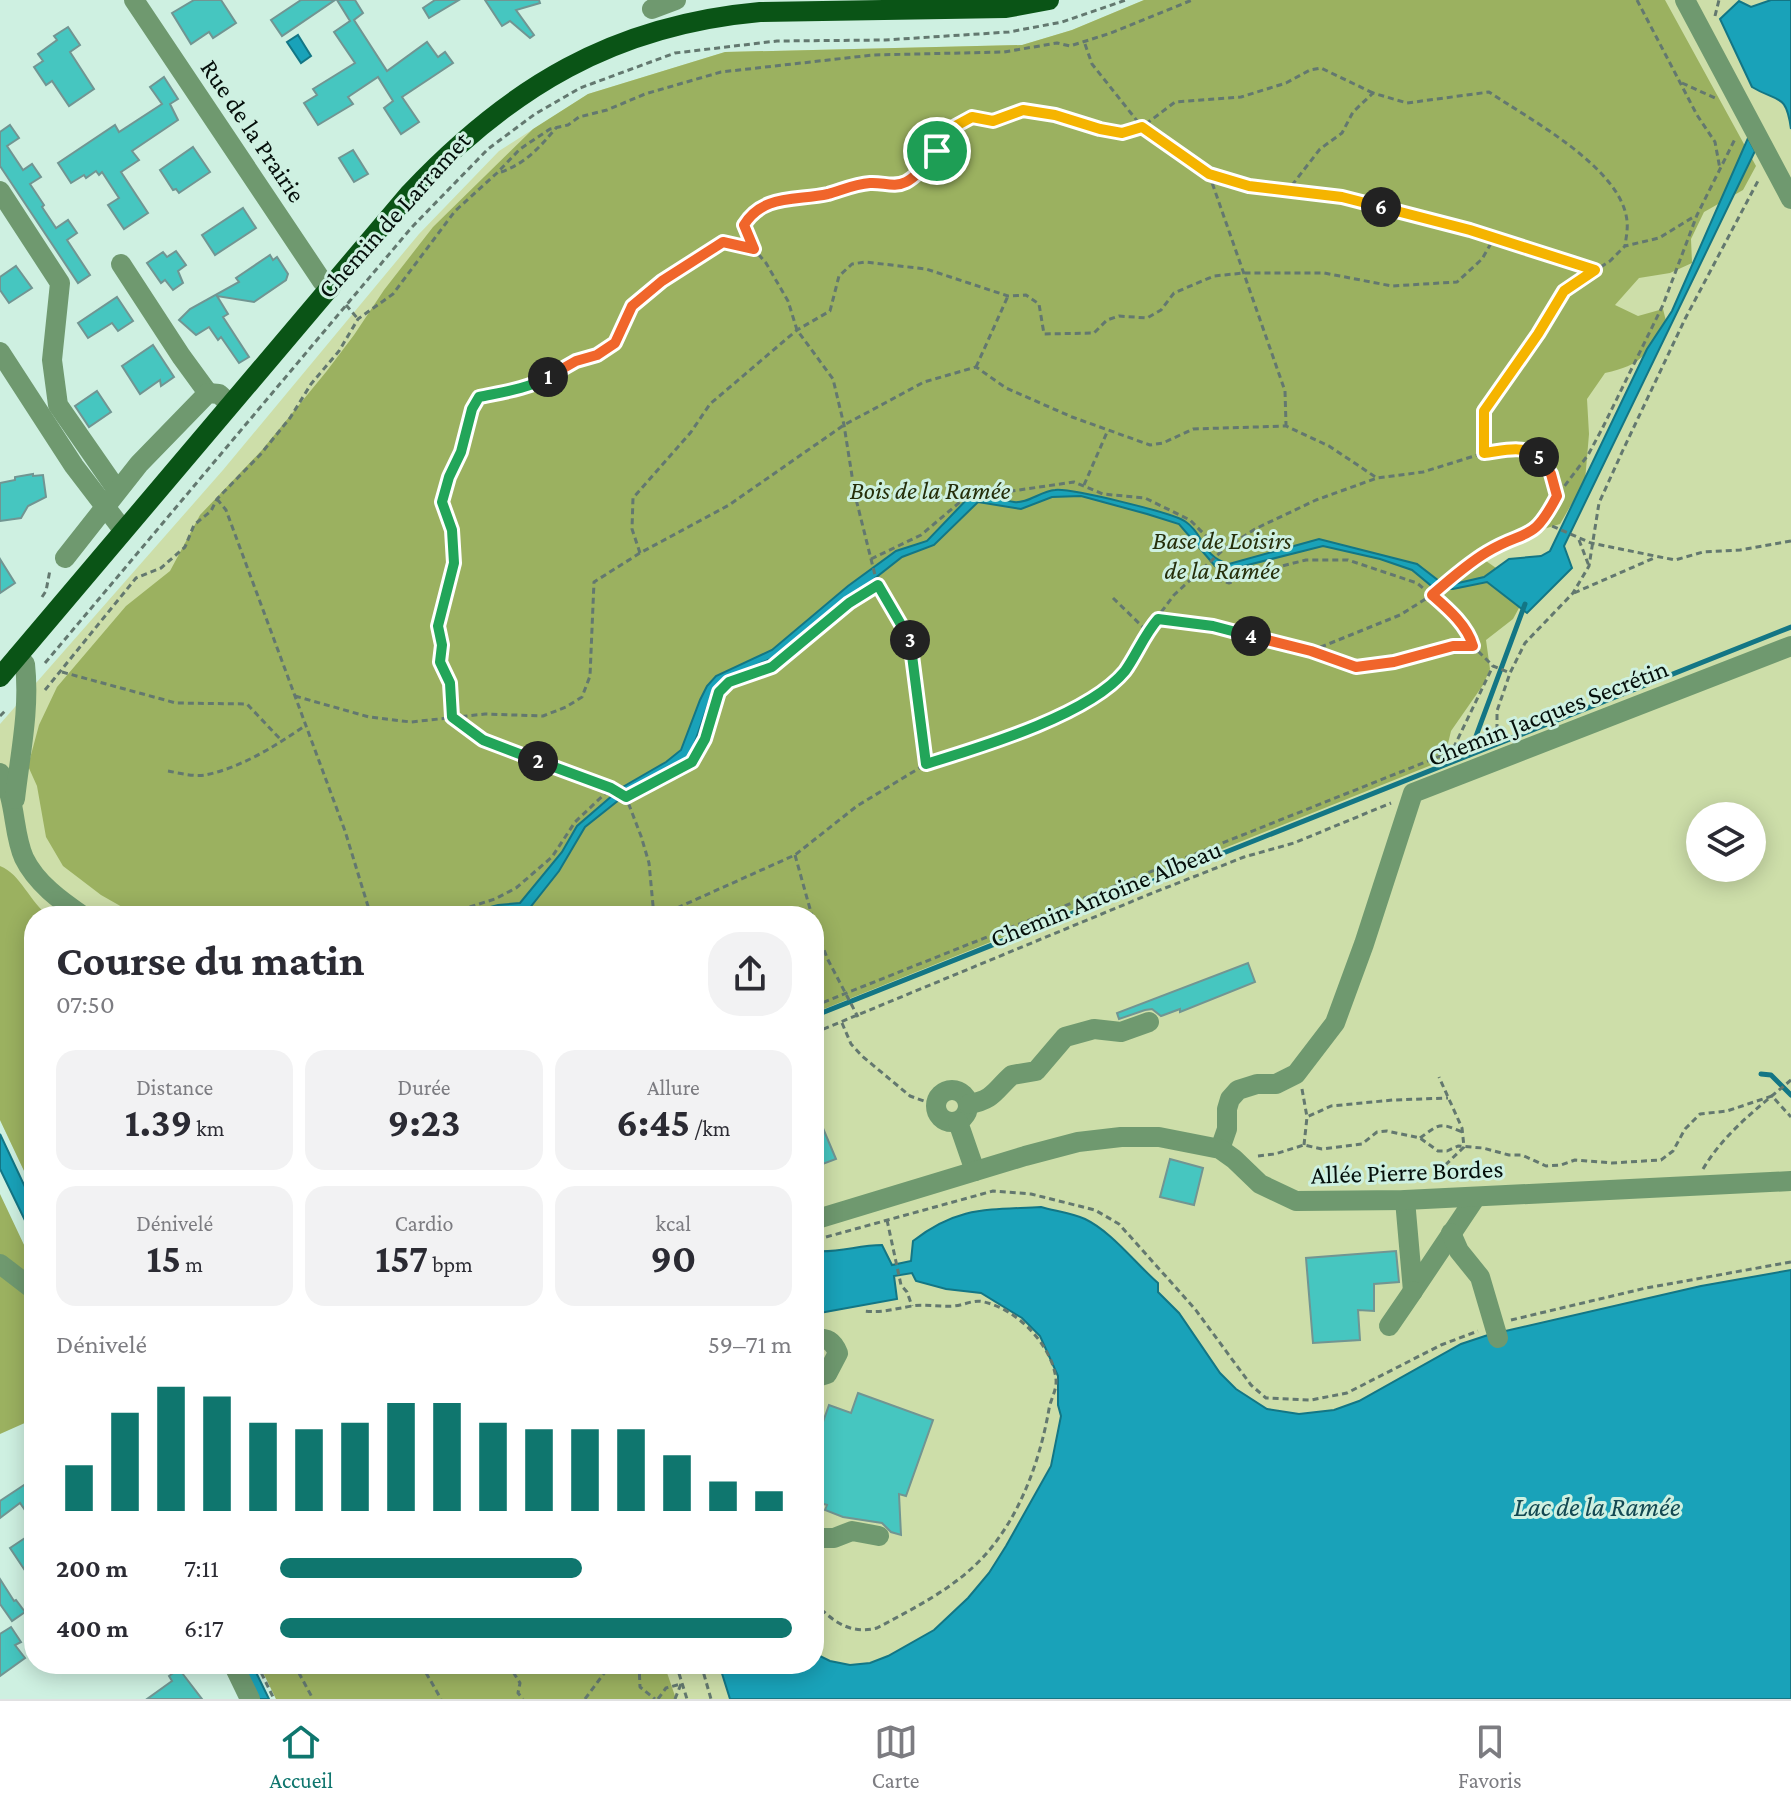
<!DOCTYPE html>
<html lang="fr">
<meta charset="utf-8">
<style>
:root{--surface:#fff;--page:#f2f2f3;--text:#2b2b33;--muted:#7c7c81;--line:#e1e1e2;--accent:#0f766e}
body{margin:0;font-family:"Crimson Pro",serif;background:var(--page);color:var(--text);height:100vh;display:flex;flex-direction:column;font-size:30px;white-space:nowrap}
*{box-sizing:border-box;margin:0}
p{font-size:26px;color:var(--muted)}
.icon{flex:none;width:44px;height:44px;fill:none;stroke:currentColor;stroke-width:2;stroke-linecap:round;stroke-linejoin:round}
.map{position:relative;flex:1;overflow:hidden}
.panel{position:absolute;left:24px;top:906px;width:800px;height:768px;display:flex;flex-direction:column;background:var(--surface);border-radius:32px;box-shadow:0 4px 20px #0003}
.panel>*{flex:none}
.buttons{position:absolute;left:1686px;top:802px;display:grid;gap:16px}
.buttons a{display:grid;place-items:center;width:80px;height:80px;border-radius:50%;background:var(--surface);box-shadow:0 4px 20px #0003;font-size:40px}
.pin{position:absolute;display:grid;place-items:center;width:68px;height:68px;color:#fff;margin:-34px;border:4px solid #fff;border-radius:50%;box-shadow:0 2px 8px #0007}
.km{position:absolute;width:40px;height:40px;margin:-20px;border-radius:50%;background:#222;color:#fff;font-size:22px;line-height:40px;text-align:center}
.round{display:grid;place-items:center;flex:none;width:84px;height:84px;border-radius:32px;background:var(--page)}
.head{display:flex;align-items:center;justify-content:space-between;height:136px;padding:0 32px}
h1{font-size:44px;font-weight:700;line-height:60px}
.metrics{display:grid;grid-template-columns:repeat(3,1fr);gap:12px;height:136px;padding:8px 32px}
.metrics div{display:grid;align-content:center;border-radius:20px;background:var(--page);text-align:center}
.metrics b{font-size:40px;font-weight:700}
.metrics small{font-size:22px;font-weight:400}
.metrics p{font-size:22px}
.chart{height:224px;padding:16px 32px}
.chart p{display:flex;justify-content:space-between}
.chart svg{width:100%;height:144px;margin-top:8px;stroke:var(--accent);stroke-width:6}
ul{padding:0 32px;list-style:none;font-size:26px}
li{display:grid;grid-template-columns:128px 96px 1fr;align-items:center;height:60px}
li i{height:20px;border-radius:10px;background:var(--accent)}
.dock{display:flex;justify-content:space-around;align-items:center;height:112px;border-top:2px solid var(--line);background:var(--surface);font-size:22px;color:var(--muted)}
.dock a{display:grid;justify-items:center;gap:4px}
.dock .on{color:var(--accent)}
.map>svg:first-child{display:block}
.green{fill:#cddea9;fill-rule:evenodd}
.forest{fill:#9bb160}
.water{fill:#19a2b9;stroke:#137685;stroke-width:2}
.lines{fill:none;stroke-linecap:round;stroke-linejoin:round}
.stream{stroke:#137685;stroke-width:5}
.building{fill:#46c6c0;stroke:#719592;stroke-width:2}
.path{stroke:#63786f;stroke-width:3;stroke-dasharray:6 4;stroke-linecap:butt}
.minor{stroke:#6f996f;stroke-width:20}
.major{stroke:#0a5416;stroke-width:20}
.split-1-casing{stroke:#fff;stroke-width:16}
.split-2-casing{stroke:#fff;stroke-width:16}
.split-3-casing{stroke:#fff;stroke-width:16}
.split-4-casing{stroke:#fff;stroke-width:16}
.split-5-casing{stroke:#fff;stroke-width:16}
.split-6-casing{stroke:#fff;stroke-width:16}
.split-7-casing{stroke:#fff;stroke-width:16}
.split-1{stroke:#f0652b;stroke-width:10}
.split-2{stroke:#22a559;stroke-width:10}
.split-3{stroke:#22a559;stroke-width:10}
.split-4{stroke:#22a559;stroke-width:10}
.split-5{stroke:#f0652b;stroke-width:10}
.split-6{stroke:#f5b400;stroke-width:10}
.split-7{stroke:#f5b400;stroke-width:10}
.labels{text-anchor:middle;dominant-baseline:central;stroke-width:6;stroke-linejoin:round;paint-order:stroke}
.street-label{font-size:26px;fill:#050f0b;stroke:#cef0e1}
.park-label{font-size:26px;font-style:italic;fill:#252e0a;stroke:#cef0e1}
.water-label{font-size:28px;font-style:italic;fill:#134852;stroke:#cef0e1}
</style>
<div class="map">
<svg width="1791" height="1699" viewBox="0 0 1791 1699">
<rect width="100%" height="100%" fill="#cef0e1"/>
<path class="green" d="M1144,0H1791V1699H276L259,1664H814V916H34V1192L0,1120V724L223,470L419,234L499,151L588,94L725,52L1022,45L1072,30ZM1700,816H1752V868H1700Z"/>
<g class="forest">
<path d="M1144,0H1665L1756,166L1743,190L1704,212L1691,239L1692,263L1670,273L1639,278L1615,305L1638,316L1663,309L1667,325C1645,354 1643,365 1605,373L1587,399L1589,434L1585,481L1560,524L1534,532L1499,539L1486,561L1509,577L1525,597L1513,619L1486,640L1490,669L1483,685L1451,731L1444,760L814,1013V916H138L101,895L63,866L46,837L37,786L28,766L39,725L57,687L126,606L170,571L200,515L262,450L326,372L354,335L384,290L433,227L533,129L588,94L725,52L1022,45L1072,30Z"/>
<path d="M0,866C21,874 30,903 49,916H34V1192L0,1120Z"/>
<polygon points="0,1194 34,1266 34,1382 27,1387 27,1422 0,1434"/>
<polygon points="259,1664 664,1664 676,1699 276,1699"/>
</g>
<g class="water">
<path d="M1771,0H1791V129C1786,92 1778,103 1752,87L1720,19L1739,1L1751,7Z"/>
<polygon points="298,35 311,56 301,63 287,42"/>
<path d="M1748,138L1755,151L1564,546L1572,568L1527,613L1487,582L1453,589H1435L1412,570L1380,559L1323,546L1232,569L1215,566L1179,524L1147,514L1081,496L1052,497L1021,509L978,502L934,545L902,557L775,657L721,680L713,690L690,756L682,763L634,788L585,827L559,871L529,909L527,916H456L498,905L520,903L562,852L577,826L621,788L666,762L681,750L700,700L707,686L716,676L772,650L848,586L896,551L927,541L972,494C987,492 999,500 1014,502C1027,504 1041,491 1055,490C1070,488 1175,513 1186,522C1205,535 1201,556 1229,564L1319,539L1417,564L1443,584H1454L1484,577L1509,559L1541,556L1550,551L1647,349L1672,311Z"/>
<polygon points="0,1134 34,1206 34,1239 0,1169"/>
<path d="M1041,1207C1055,1211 1072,1213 1085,1219C1112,1232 1135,1263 1158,1283V1292L1179,1313L1220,1373L1236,1389L1267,1409L1299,1414L1334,1410L1359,1401L1461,1344L1488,1335L1701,1286L1791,1270V1699H730L719,1664H814V1653L830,1661L850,1665L870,1663L888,1656L934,1630L968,1598L989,1573L1006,1546L1051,1466L1061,1416L1058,1405V1376L1040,1336L1022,1318L981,1293L946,1289L916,1281L912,1273L894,1276L897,1299L814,1314V1251C841,1253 857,1245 882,1245L892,1265L911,1261L913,1241C958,1206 987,1210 1041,1207Z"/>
<polygon points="240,1664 252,1664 269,1699 257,1699"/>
</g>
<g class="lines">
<g class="stream">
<polyline points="1469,755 1525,604"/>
<polyline points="814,1016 1791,627"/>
<polyline points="1761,1074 1771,1075 1791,1095"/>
</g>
</g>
<g class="building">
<polygon points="194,0 221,0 236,23 213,38 209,32 191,44 172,13"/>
<polygon points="301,0 335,0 282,36 271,20"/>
<polygon points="337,0 355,0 363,13 354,20 387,71 427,42 438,57 445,52 453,63 402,97 419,122 401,134 384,108 393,101 378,77 348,97 353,104 318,125 304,103 317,95 313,89 355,63 334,32 350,21"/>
<polygon points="435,0 459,0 429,18 423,8"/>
<polygon points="485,0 539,0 540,3 516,10 534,35 530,38 510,21 502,26"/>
<polygon points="68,27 80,45 70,52 94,89 69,106 52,81 46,85 34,67 43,61 38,54 57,40 54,36"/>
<polygon points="164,77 178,99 170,104 178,120 132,151 139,160 121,172 148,213 124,229 108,205 119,198 102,172 99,175 96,171 86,178 84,175 71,183 58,163 115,125 119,132 162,104 150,87"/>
<polygon points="10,125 19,138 7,146 23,170 32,164 41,177 30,184 44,205 42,207 56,228 68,220 77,233 67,240 90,275 78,283 0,166 0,132"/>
<polygon points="193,147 210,172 179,193 176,189 173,190 160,170"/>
<polygon points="353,150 368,174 354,182 339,158"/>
<polygon points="243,208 256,228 215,255 202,235"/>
<polygon points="176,251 186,265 178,271 183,283 173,290 165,280 161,283 147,263 163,252 167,257"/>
<polygon points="270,255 273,260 277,257 288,274 286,280 254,302 217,296 228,314 223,317 249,357 239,363 221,337 218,340 209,327 196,335 179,320 190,309 239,282 236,278"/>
<polygon points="16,266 32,288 9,303 0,290 0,277"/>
<polygon points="117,297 133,321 118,331 112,323 88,338 78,323"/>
<polygon points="153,345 174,377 161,386 160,380 140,394 122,366"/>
<polygon points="97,391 111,412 89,427 75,406"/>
<polygon points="33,474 33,476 43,475 46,497 28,506 21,518 0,521 0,483 15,480 15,477"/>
<polygon points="0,559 15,583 0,593"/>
<polygon points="1248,963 1255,982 1180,1012 1180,1009 1161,1016 1152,1009 1145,1010 1119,1019 1117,1013"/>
<polygon points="814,1107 836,1159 820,1165 817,1158 814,1159"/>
<polygon points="1170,1159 1203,1168 1194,1205 1160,1197"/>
<polygon points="1396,1251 1399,1282 1374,1284 1374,1311 1358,1310 1360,1340 1313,1343 1306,1258"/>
<polygon points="858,1393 933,1420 906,1496 899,1494 901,1535 891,1532 882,1523 843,1517 825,1510 827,1505 814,1501 814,1471 822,1449 814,1447 829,1405 851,1413"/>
<polygon points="24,1485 34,1498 34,1523 20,1503 0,1518 0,1501"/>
<polygon points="34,1532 34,1584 10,1548"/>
<polygon points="0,1579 14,1601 16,1600 25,1612 12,1621 0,1604"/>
<polygon points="11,1627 21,1642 15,1645 25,1658 0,1676 0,1634"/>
<polygon points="179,1669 202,1699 147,1699 172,1681 169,1676"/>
</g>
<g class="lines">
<g class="path">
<polyline points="1637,0 1697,115 1715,142 1720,169"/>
<polyline points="1715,16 1719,0"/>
<path d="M1085,44L1092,64L1142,127L1209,174L1249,186L1289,189L1320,149L1342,133L1353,112L1373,93L1407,103L1489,92C1529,119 1622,168 1627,221C1628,229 1626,238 1625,246"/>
<polyline points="1682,83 1715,98"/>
<path d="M501,172C526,163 539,148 556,128"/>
<polyline points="1209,174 1285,391 1286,425"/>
<path d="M1290,189C1394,204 1494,238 1595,270"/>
<polyline points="346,305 358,319"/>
<polyline points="976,367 1008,296"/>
<polyline points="1484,453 1484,411 1538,334 1564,291 1610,261 1625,246 1659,238 1695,216"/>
<polyline points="1084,485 1108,430"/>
<polyline points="217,499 226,510 345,831 371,916"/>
<polyline points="1543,522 1591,543 1675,560 1703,552 1740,550 1791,541"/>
<polyline points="1579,540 1589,566"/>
<polyline points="640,553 632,529 633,498 691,432 710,404 797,330 830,311 839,276 852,264 865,262 926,269 1008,296 1026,295 1039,304 1044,334 1094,333 1107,320 1119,316 1147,318 1161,310 1174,293 1214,276 1244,273 1324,273 1392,286 1457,282 1482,259 1494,238"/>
<polyline points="871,559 921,535 973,491 1012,491 1074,482 1103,494 1145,498 1190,520 1211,541 1224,549"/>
<polyline points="1197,574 1229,583 1262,571 1306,560 1348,560 1417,583 1449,610 1470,637 1473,646"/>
<polyline points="1574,593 1654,558"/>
<polyline points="42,597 46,591 50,570"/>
<polyline points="1113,598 1147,631"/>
<path d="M1159,619C1211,626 1261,636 1311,651C1325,656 1343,666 1358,667C1398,668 1434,645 1473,646L1493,666L1510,673"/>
<polyline points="1311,651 1400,615 1432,595 1487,552 1530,534 1543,522 1557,496 1588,455 1602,429 1663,305 1697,215 1736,137"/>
<polyline points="45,663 412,227 488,149 535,114 580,88 675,53 777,41 885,40 1009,32 1062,22 1126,0"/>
<polyline points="62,672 176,703 247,704 282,741"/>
<polyline points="45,690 136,578 161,568 185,547 194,525 211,511 217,499 260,455 290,418 311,384 339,351 358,319 393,294 455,211 497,173 520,149 550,129 568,125 579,117 607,110 645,94 721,72 873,55 1004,52 1057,43 1070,46 1111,33 1192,0"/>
<polyline points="295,696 369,717 411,722 485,714 543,716 566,707 582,697 590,676 594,582 640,553 729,505 844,425 924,382 976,367 1006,388 1072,417 1150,445 1163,443 1193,429 1286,426 1329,446 1377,478"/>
<polyline points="0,716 7,709"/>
<polyline points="1497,740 1497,711 1510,673 1525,643 1573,593 1589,566 1599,503 1623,450 1685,319 1759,179"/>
<polyline points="926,764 910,640 876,579 855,495 844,425 833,379 797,330 788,301 766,263 754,249 744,225 752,212 772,201 827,194 858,184 878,182 896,186 910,180 937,151 950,129 972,117 993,121 1023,110 1055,115 1100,129 1122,133 1142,127 1175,102 1241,97 1286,83 1310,70 1321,68 1373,93"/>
<path d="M168,771C179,773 194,777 205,775C241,768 277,745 306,725"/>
<polyline points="626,797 692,762 705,739 719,692 729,682 772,667 849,603 878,586"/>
<polyline points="795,855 812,916"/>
<polyline points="441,916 495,899 516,888 552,857 575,822 611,788"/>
<polyline points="654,916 649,863 641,836 626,797 611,788 483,740 452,717 450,683 440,662 442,645 438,626 454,563 452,530 442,502 449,477 461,452 472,409 479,397 537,383 576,361 597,355 615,343 632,306 662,281 723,242 752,248"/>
<polyline points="659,916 795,855 857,806 926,764 1014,736 1093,698 1124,671 1147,631 1174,595 1224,549 1255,529 1316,500 1377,478 1423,472 1484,453 1518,449 1533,452 1545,463 1557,496"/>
<polyline points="814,922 827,958 858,1017"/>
<polyline points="814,1006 1448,753 1453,749 1493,666"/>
<polyline points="842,1023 851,1044 862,1056 910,1096 935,1105"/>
<polyline points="814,1033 1150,894 1244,857 1294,843 1391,803"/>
<polyline points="1302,1089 1307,1117"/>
<path d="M1420,1138C1439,1124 1440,1122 1462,1132"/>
<polyline points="1304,1145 1307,1117 1331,1106 1393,1100 1448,1098"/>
<polyline points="1258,1156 1275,1154 1304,1145 1322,1149 1362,1144 1377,1132 1387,1131 1420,1138 1438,1151 1447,1151 1458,1146 1483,1148 1509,1155 1522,1155 1546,1166 1561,1165 1575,1160 1612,1163 1661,1160 1673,1151 1685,1129 1700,1114 1727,1111 1772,1096 1791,1117"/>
<path d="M1703,1169C1725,1132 1759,1107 1791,1080"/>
<polyline points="1434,1181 1438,1172 1464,1147 1462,1128 1439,1077"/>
<polyline points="887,1220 901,1285 907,1292 912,1306"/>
<polyline points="826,1237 993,1191 1031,1194 1095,1210 1119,1224 1195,1309 1251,1385 1266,1398 1311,1400 1347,1393 1441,1345 1478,1331"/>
<polyline points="1511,1320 1646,1288 1791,1262"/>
<path d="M814,1602C832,1621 850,1635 877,1628C920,1605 965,1583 995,1543C1024,1505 1041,1455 1049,1409C1051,1398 1057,1390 1056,1379C1052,1345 1017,1309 984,1302C974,1299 965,1305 954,1306C940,1307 926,1304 912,1306C894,1309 882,1313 864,1311"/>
<polyline points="257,1664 274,1699"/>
<polyline points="294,1664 313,1699"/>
<polyline points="421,1664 441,1699"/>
<polyline points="508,1664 520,1683 518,1693 523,1699"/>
<polyline points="639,1664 640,1687 655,1699"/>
<polyline points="676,1664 687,1699"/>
<polyline points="701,1664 711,1699"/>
<polyline points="585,1699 611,1664"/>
<polyline points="658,1699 666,1688 681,1684"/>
<polyline points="675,1699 681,1684"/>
</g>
<g class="minor">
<polyline points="134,0 322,281 330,289"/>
<polyline points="1685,0 1791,199"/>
<polyline points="652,9 676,0"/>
<polyline points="0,191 60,283 52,360 58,405 117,490"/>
<polyline points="121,264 181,356 208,393"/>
<polyline points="0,352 74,466 123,530"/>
<polyline points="65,558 139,464 208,393 219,394 230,404"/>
<path d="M0,773C17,799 12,831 24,858C36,883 61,901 83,916"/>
<path d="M15,799C20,754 30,710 25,664L17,657"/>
<circle cx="952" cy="1106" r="16"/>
<path d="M969,1104C994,1100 995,1090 1012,1075L1036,1071L1065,1037L1094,1029L1121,1032L1149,1022"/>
<polyline points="958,1122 975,1171"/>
<polyline points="1220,1149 1227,1129 1227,1109 1230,1099 1238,1090 1257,1084 1276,1084 1296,1074 1335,1023 1364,944 1413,793 1791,646"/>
<polyline points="1405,1200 1413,1291 1476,1197"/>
<polyline points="814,1220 1025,1156 1078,1142 1121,1137 1159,1137 1220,1149 1234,1159 1260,1184 1296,1201 1405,1200 1791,1181"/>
<polyline points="1451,1233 1459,1251 1480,1277 1498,1338"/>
<polyline points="0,1264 34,1290"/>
<polyline points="1389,1326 1413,1291"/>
<path d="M814,1338C828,1338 833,1341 838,1353L827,1374L814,1378"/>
<polyline points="814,1538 834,1538 852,1531 879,1536"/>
<polyline points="233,1664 250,1699"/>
</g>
<path class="major" d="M0,677L410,193C510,87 614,25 760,12L1006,8L1049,0"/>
</g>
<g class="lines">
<g class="split-1-casing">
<path id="split-1" d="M548,377L576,361L597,355L615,343L632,306L662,281L723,242L754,249L744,225C763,194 796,201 828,194C842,190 855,184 870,183C883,182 894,188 906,182C918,176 928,161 937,151"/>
</g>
<g class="split-2-casing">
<path id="split-2" d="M538,761L483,740L452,717L450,683L440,662L442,645L438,626L454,563L452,530L442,502L449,477L461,452L472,409L479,397C503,392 527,389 548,377"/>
</g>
<g class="split-3-casing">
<polyline id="split-3" points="538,761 611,788 626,797 692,762 705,739 719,692 729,682 772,667 849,603 878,585 910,640"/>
</g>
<g class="split-4-casing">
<path id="split-4" d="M910,640L926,764C981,747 1089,715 1125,671C1137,654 1144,635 1158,619L1213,626L1251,636"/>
</g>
<g class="split-5-casing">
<path id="split-5" d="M1251,636L1311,651L1356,667L1394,662L1453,646H1473C1467,625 1448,609 1432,595C1449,580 1467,564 1487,552C1527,528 1532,544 1557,496L1551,474L1539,457"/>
</g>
<g class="split-6-casing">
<path id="split-6" d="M1381,207L1470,230L1595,270L1564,291L1538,334L1484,411V453C1502,451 1524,444 1539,457"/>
</g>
<g class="split-7-casing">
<polyline id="split-7" points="937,151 950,129 972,117 993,121 1023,110 1055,115 1100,129 1122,133 1142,127 1209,174 1249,186 1342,197 1381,207"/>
</g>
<use href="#split-1" class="split-1"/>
<use href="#split-2" class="split-2"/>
<use href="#split-3" class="split-3"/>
<use href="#split-4" class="split-4"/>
<use href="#split-5" class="split-5"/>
<use href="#split-6" class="split-6"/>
<use href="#split-7" class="split-7"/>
</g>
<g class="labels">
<g class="street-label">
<text transform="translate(253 131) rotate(56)">Rue de la Prairie</text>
<text transform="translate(394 215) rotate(-48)">Chemin de Larramet</text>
<text transform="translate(1548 713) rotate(-21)">Chemin Jacques Secrétin</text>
<text transform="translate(1106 894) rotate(-22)">Chemin Antoine Albeau</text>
<text transform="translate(1407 1172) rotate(-2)">Allée Pierre Bordes</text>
</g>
<g class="park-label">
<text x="930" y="490">Bois de la Ramée</text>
<text x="1222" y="540">Base de Loisirs<tspan x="1222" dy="30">de la Ramée</tspan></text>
</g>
<g class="water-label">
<text x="1597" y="1506">Lac de la Ramée</text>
</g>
</g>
</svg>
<div class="buttons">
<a><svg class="icon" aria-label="layers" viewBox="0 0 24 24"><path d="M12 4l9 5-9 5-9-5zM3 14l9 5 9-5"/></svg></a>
</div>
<div class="pin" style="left:937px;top:151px;background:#1e9e55"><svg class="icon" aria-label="arrive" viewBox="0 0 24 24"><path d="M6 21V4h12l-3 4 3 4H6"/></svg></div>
<b class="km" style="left:548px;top:377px">1</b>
<b class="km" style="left:538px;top:761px">2</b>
<b class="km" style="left:910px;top:640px">3</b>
<b class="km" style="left:1251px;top:636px">4</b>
<b class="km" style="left:1539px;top:457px">5</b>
<b class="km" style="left:1381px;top:207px">6</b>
<section class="panel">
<div class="head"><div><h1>Course du matin</h1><p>07:50</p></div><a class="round"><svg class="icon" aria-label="share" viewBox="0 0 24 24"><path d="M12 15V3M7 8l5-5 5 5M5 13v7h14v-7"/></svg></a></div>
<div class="metrics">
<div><p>Distance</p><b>1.39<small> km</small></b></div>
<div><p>Durée</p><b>9:23</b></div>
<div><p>Allure</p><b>6:45<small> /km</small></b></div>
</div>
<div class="metrics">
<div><p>Dénivelé</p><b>15<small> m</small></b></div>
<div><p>Cardio</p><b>157<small> bpm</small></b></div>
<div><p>kcal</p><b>90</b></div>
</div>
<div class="chart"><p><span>Dénivelé</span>59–71 m</p>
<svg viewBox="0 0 160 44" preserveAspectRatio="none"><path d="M5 44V30M15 44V14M25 44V6M35 44V9M45 44V17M55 44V19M65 44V17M75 44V11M85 44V11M95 44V17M105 44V19M115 44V19M125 44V19M135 44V27M145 44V35M155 44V38"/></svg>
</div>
<ul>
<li><b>200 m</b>7:11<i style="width:59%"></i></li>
<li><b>400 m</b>6:17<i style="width:100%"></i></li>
</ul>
</section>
</div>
<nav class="dock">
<a class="on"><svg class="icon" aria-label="home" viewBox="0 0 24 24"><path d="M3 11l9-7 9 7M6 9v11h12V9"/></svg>Accueil</a>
<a><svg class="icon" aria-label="map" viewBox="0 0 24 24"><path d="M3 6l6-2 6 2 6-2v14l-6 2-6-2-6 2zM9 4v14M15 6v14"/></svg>Carte</a>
<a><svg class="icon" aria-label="saved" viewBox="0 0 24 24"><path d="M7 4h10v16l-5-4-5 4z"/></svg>Favoris</a>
</nav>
